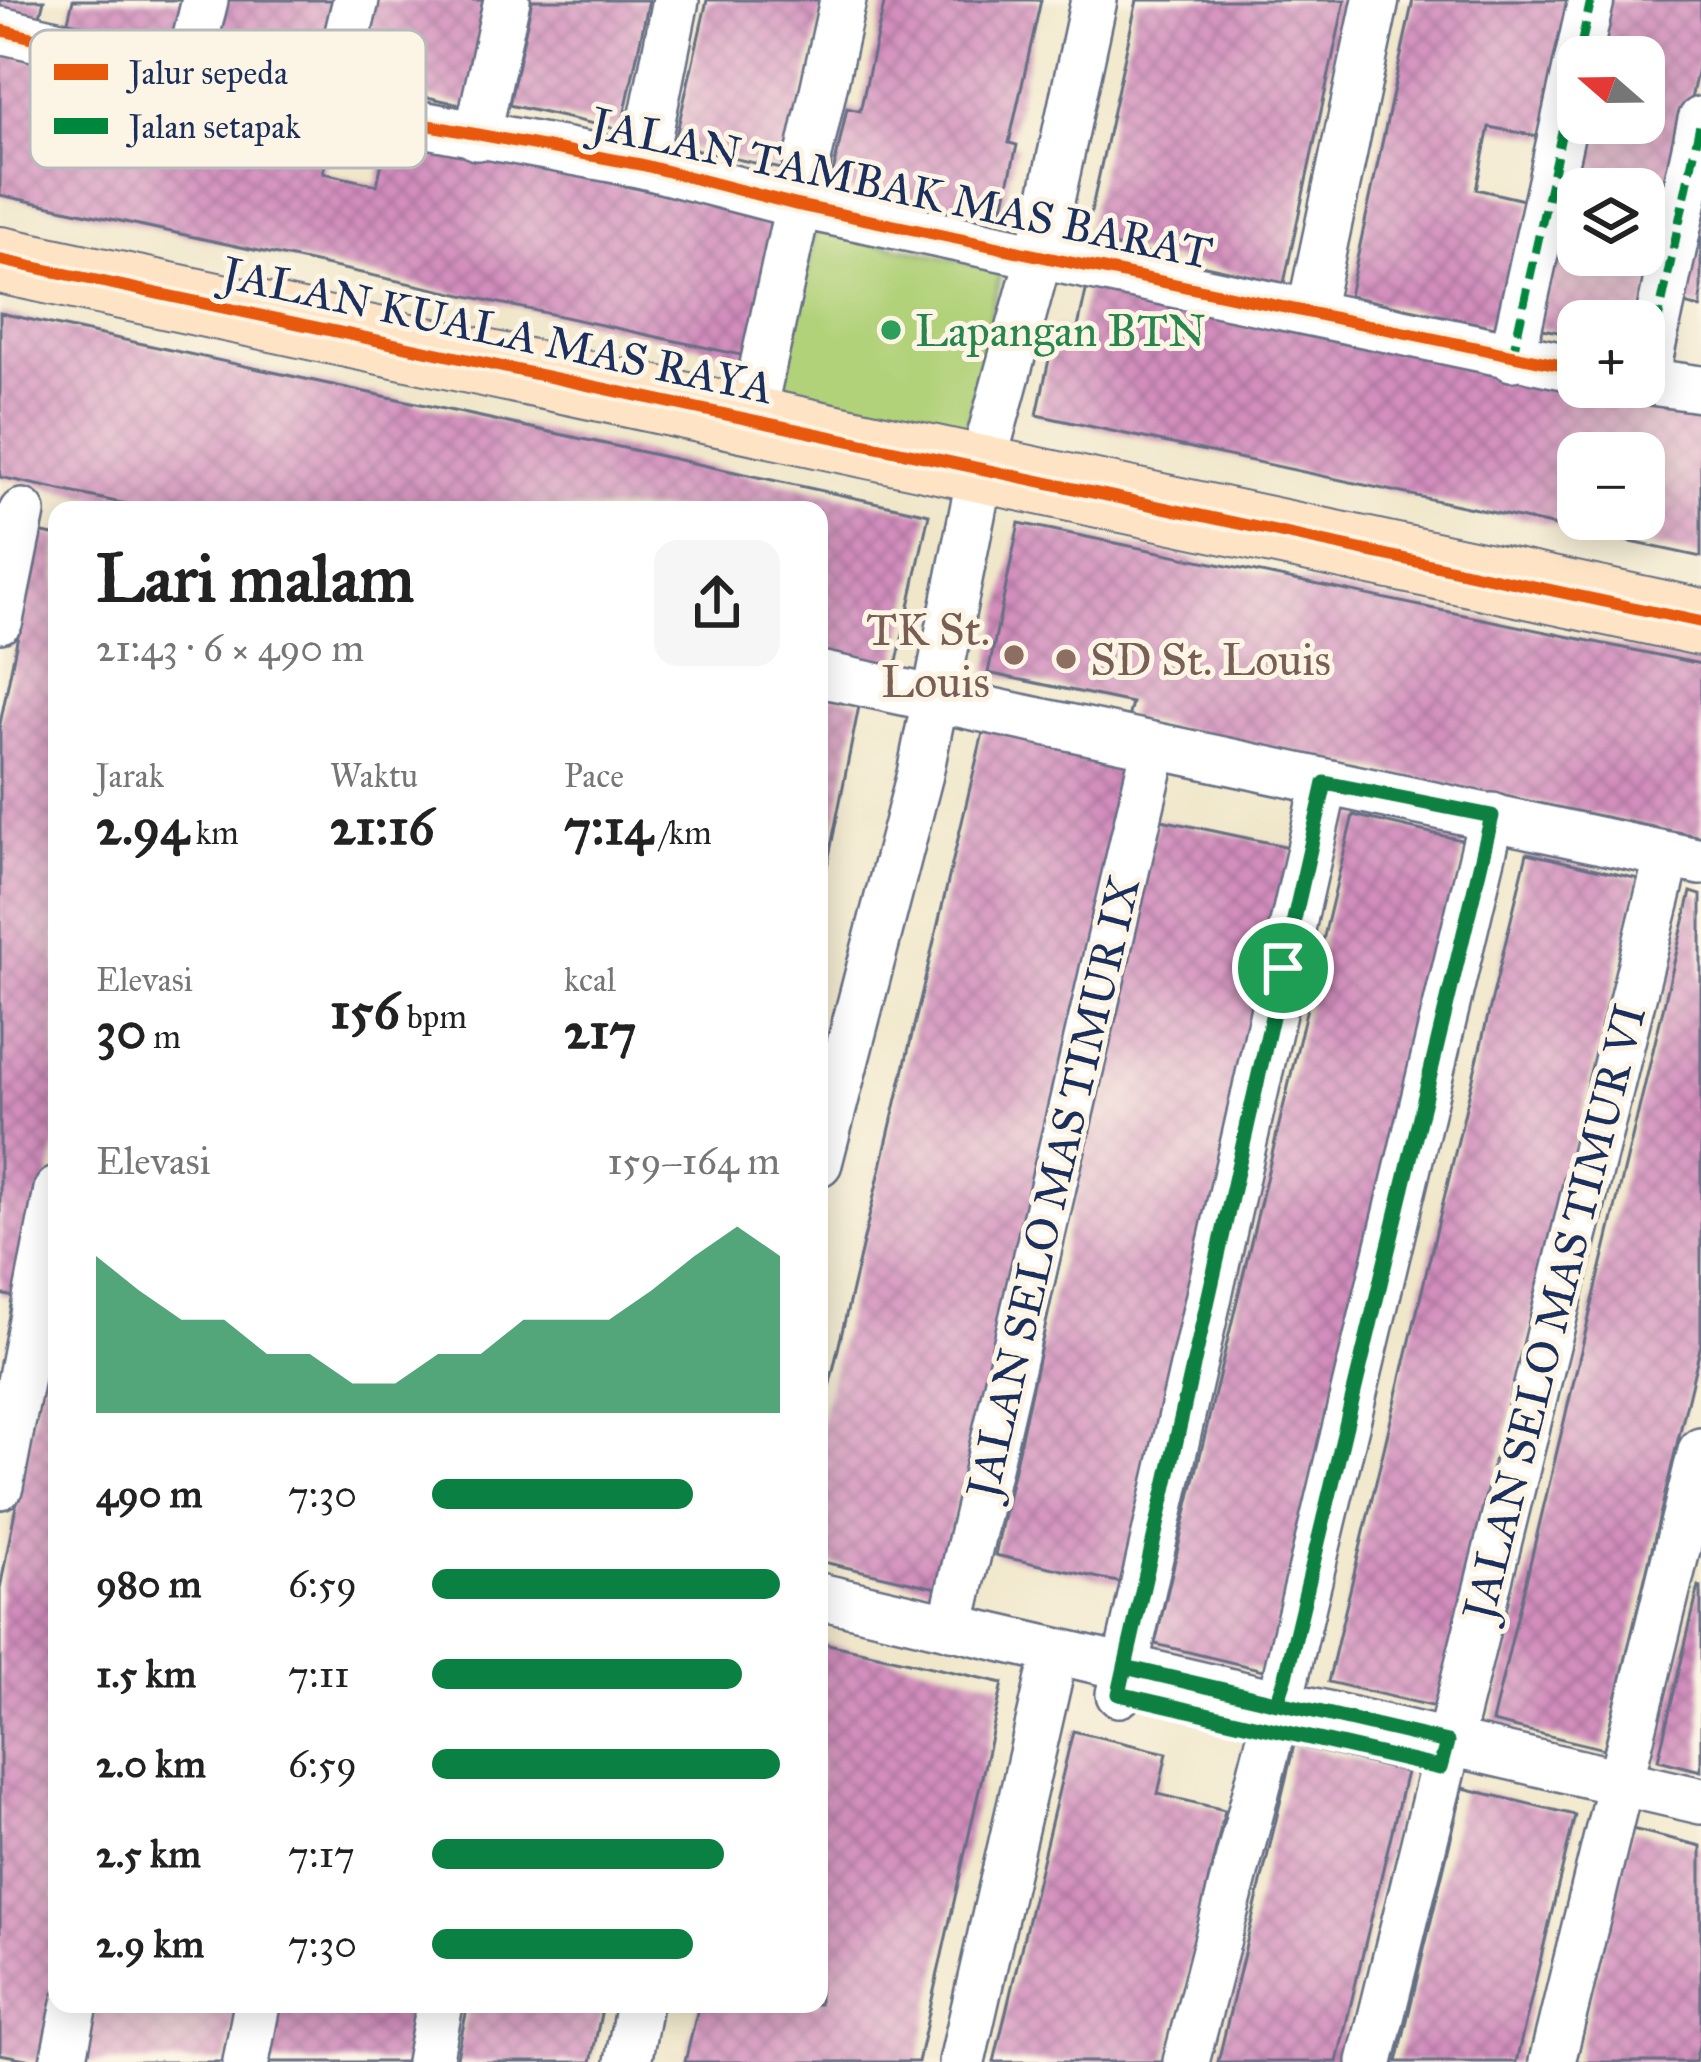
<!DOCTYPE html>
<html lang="id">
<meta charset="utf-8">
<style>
:root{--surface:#fff;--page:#f6f6f6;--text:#222;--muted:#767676;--accent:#0b8043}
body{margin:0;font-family:"IM FELL Great Primer",serif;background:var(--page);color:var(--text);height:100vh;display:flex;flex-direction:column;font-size:45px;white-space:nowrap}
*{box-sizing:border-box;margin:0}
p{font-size:39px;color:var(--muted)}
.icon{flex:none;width:66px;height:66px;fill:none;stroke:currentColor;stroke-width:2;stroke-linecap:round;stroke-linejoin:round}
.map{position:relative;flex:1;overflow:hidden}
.panel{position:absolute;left:48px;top:501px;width:780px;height:1512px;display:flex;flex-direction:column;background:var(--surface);border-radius:24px;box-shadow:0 6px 30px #0003}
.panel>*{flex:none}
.needle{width:78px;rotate:290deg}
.controls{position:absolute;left:1557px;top:36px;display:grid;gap:24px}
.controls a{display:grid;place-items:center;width:108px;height:108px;border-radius:24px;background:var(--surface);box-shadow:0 6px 30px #0003;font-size:60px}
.pin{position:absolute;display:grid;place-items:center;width:102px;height:102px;color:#fff;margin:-51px;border:6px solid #fff;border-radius:50%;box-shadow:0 3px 12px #0007}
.round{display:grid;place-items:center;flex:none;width:126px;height:126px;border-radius:24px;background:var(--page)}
.overview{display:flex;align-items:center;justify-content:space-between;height:204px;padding:0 48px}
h1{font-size:66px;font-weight:700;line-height:90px}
.stats{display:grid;grid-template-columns:repeat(3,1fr);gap:18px;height:204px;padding:12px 48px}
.stats div{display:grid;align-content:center}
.stats b{font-size:51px;font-weight:700}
.stats small{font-size:33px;font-weight:400}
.stats p{font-size:33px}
.chart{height:336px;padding:24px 48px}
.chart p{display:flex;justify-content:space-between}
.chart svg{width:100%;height:216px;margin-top:12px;fill:var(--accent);opacity:.7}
ul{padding:0 48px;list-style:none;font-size:39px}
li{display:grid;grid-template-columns:192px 144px 1fr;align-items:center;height:90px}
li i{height:30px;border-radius:15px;background:var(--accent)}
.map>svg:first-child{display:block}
.green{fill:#b2d27a;stroke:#66806c;stroke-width:3}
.building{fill:url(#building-cross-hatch);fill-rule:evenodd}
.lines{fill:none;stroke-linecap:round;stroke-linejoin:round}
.street-casing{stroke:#666f84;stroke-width:50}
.secondary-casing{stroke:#666f84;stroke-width:70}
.street{stroke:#fff;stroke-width:45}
.secondary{stroke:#fee4c5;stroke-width:66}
.quiet{stroke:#00873e;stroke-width:9;stroke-dasharray:18 9;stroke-linecap:butt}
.cycleway-casing{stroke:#fcf5e5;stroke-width:20}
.cycleway{stroke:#e8590c;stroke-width:12}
.route-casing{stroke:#fff;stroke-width:24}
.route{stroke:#0b8043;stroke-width:15}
.leisure-dot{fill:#2e9e5b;stroke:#fcf5e5;stroke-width:4.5}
.education-dot{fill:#8d6e63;stroke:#fcf5e5;stroke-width:4.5}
.labels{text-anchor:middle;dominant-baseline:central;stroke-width:10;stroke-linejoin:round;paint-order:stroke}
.street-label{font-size:45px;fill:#1b2f5e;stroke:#fcf5e5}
.leisure-label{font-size:45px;fill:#27864d;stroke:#fcf5e5;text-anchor:start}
.education-label{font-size:45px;fill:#785e54;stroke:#fcf5e5;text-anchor:end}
.key{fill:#fcf5e5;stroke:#b8babc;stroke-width:3}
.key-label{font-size:33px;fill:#1b2f5e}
</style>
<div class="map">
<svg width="1701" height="2062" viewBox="0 0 1701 2062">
<defs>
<pattern id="building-cross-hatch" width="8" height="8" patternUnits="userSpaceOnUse" patternTransform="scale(3)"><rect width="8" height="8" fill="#d38ebd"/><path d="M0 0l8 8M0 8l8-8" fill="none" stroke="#aa749d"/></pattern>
</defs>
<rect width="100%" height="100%" fill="#fcf5e5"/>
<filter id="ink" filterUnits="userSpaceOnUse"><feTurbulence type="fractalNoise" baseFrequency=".00833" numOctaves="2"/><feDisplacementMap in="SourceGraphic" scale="24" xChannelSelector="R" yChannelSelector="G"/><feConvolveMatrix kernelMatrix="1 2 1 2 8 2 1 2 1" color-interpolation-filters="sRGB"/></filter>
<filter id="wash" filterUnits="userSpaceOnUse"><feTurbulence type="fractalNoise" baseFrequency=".004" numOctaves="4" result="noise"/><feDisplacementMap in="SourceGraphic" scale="48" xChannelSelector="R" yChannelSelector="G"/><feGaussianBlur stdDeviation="2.7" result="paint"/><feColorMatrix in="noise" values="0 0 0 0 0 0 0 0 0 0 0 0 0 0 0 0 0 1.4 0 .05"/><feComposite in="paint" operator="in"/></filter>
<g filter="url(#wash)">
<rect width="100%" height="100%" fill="#f0e7ca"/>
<polygon class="green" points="815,230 1001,269 967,430 781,391"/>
<g id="blocks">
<g class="building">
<polygon points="0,0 44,0 39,20 0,12"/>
<polygon points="73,0 190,0 179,50 67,25"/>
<polygon points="224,0 341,0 324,78 212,54"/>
<polygon points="373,0 491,0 467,106 356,81"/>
<polygon points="532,0 649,0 621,130 509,105"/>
<polygon points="707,0 824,0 786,170 674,145"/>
<polygon points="885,0 1041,0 1009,143 1017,145 999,224 830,187 847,108 860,111"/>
<polygon points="1137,0 1345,0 1284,283 1085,240"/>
<polygon points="1413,0 1576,0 1546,138 1489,127 1476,189 1532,202 1504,329 1349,296"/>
<path d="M1609,0H1701V53L1643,321H1578V336L1538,328L1583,123H1644V57H1597ZM1578,189H1644V255H1578Z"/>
<polygon points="0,52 333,123 323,173 377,185 388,135 783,220 759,359 0,195"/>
<polygon points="1701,190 1701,308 1675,302"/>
<path d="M1088,282L1701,413V557L1037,415L1056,327L1077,332ZM1578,453H1644V519H1578Z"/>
<polygon points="0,313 929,514 895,671 819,654 819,510 154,510 0,477"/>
<polygon points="1019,523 1701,664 1701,837 1128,718 1132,703 988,673"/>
<polygon points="39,532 57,536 57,1141 24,1299 0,1294 0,724"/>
<polygon points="819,693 860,701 821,897 819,896"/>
<polygon points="985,724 1142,760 969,1494 959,1492 936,1588 819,1561 819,1430"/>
<polygon points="1353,815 1466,841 1267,1671 1155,1644"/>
<polygon points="1157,819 1294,848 1131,1585 995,1555"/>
<polygon points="1527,853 1639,879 1440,1708 1328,1682"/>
<polygon points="1691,892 1701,895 1701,1344 1604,1749 1492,1722"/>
<polygon points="45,1354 57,1356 57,2004 42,2062 0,2054 0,1589"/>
<polygon points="1699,1586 1701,1587 1701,1771 1658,1760"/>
<polygon points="819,1642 1003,1683 918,2062 685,2062 699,2004 819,2004"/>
<polygon points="1073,1731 1167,1753 1158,1794 1225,1810 1166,2062 994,2062"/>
<polygon points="1294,1745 1406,1772 1337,2062 1218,2062"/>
<polygon points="1463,1788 1575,1815 1516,2062 1397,2062"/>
<polygon points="1632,1829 1701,1846 1701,2036 1695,2062 1576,2062"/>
<polygon points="95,2004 238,2004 226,2062 84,2062"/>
<polygon points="278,2004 421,2004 409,2062 267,2062"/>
<polygon points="468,2004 603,2004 591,2062 456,2062"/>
</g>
</g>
</g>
<g filter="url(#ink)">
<use href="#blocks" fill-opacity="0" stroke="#666f84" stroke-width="3"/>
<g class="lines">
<g class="street-casing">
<g id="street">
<polyline points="0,30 330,107 643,165 797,205 1578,369"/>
<polyline points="187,74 205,0"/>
<polyline points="330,107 356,0"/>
<polyline points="477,137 507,0"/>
<polyline points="643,165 676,0"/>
<polyline points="1310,312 1376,0"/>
<polyline points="1512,358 1591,0"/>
<polyline points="1644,381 1701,389"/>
<polyline points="1645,381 1701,120"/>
<polyline points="751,420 843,0"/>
<polyline points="0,620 22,512"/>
<polyline points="819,674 1701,862"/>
<polyline points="819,1163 920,774 981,470 1039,257 1094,0"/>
<polyline points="0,1486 57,1190"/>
<polyline points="819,1596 1701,1801"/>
<polyline points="951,1627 1155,746"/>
<polyline points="1119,1694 1325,783"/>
<polyline points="63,2062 75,2004"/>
<polyline points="246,2062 257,2004"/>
<polyline points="429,2062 440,2004"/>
<polyline points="628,2062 639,2004"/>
<polyline points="962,2062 1049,1679"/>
<polyline points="1186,2062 1286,1676 1492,816"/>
<polyline points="1370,2062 1668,855"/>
<polyline points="1552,2062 1701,1451"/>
</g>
</g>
<g class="secondary-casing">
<polyline id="secondary" points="0,260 1701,622"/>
</g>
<use href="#street" class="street"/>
<use href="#secondary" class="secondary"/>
<g class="quiet">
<polyline points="1512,358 1591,0"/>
<polyline points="1645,381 1701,120"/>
</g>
<g class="cycleway-casing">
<g id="cycleway">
<polyline points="0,30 330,107 643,165 797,205 1578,369"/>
<polyline points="0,260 1701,622"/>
</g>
</g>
<use href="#cycleway" class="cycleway"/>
</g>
</g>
<g class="lines" filter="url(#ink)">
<g class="route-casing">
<polyline id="route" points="1283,968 1325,783 1492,816 1286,1676 1277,1703 1125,1667 1119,1694 1440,1768 1447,1742 1125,1667 1283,968"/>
</g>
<use href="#route" class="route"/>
</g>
<circle class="leisure-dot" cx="891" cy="330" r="12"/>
<g class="education-dot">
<circle cx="1014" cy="655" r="12"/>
<circle cx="1066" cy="659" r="12"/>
</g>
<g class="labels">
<g class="street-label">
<text transform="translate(902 188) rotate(12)">JALAN TAMBAK MAS BARAT</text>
<text transform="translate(498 330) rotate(12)">JALAN KUALA MAS RAYA</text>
<text transform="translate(1053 1187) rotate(-77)">JALAN SELO MAS TIMUR IX</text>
<text transform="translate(1554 1312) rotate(-76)">JALAN SELO MAS TIMUR VI</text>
</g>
<g class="leisure-label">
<text x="915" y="330">Lapangan BTN</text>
</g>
<g class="education-label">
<text x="990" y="629">TK St.<tspan x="990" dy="52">Louis</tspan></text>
<text x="1090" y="659" text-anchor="start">SD St. Louis</text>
</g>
</g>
<rect x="30" y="30" width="396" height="138" rx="18" class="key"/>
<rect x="54" y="64" width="54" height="16" fill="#e8590c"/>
<rect x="54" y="118" width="54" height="16" fill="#00873e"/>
<g class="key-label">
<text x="129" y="84">Jalur sepeda</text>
<text x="129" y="138">Jalan setapak</text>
</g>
</svg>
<div class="controls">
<a><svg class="needle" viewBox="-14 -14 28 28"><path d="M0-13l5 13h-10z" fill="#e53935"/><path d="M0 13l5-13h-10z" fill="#767676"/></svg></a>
<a><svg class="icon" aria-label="layers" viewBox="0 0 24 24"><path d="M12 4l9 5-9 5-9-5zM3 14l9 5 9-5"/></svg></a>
<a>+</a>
<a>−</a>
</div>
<div class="pin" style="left:1283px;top:968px;background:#1e9e55"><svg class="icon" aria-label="arrive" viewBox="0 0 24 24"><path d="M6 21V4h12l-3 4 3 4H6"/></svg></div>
<section class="panel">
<div class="overview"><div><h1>Lari malam</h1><p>21:43 · 6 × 490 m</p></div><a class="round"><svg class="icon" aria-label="share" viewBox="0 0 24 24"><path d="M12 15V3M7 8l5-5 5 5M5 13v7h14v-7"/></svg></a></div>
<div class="stats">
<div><p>Jarak</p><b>2.94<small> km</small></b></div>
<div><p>Waktu</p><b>21:16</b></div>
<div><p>Pace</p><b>7:14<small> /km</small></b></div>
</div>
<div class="stats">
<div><p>Elevasi</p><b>30<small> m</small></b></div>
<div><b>156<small> bpm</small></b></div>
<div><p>kcal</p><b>217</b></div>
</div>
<div class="chart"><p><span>Elevasi</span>159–164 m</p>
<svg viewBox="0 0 160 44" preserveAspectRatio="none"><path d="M0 44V12L10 19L20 25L30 25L40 32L50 32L60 38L70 38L80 32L90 32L100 25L110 25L120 25L130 19L140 12L150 6L160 12V44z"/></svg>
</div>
<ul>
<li><b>490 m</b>7:30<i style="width:75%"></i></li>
<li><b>980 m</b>6:59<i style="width:100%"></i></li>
<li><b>1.5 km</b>7:11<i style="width:89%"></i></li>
<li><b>2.0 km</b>6:59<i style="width:100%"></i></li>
<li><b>2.5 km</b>7:17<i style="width:84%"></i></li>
<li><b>2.9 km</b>7:30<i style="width:75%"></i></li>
</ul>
</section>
</div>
